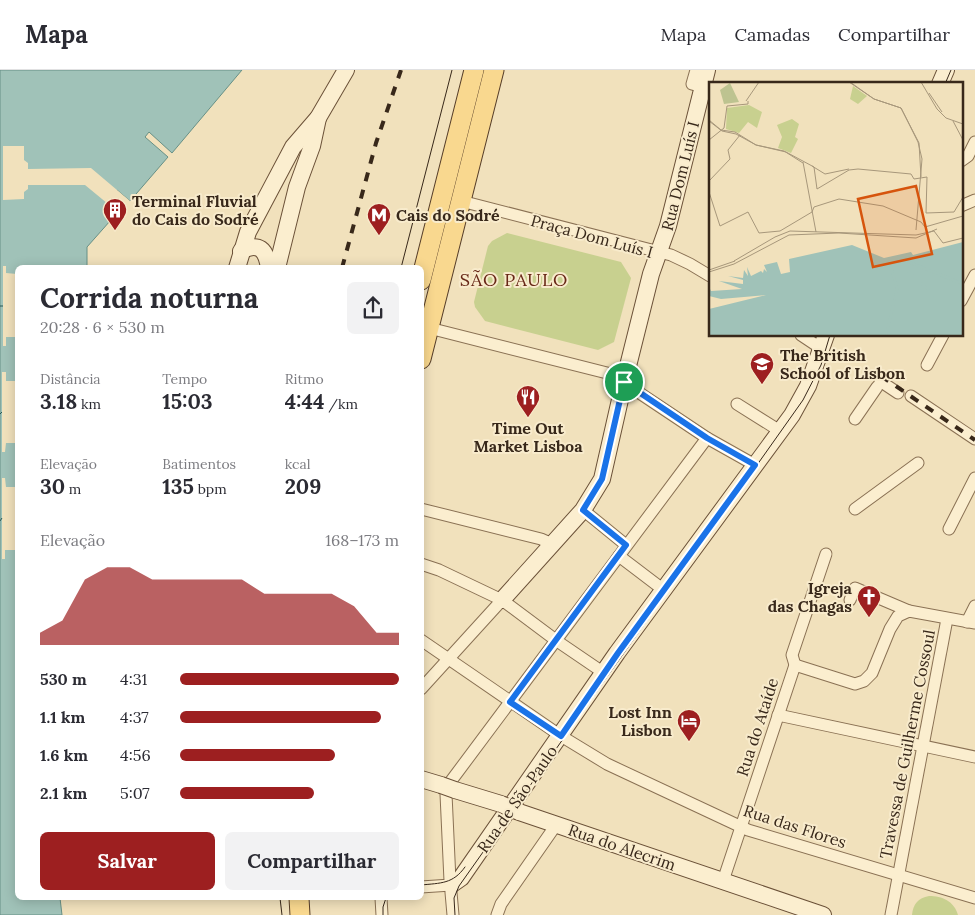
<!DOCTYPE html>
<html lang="pt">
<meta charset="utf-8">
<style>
:root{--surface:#fff;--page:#f2f2f3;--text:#2b2b33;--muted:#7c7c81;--line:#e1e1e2;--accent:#9d1f20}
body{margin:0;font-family:Lora,serif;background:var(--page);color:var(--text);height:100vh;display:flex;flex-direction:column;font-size:19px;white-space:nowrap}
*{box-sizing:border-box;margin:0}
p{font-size:16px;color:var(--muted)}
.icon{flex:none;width:28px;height:28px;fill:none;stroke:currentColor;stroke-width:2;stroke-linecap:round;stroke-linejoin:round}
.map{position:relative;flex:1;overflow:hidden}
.sheet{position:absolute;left:15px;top:195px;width:409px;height:635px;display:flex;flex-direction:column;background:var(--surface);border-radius:8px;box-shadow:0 2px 12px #0003}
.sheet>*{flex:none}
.pin{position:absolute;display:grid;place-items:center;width:42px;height:42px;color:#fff;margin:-21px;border:2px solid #fff;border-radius:50%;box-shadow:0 1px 5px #0007}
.round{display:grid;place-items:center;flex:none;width:52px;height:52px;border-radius:8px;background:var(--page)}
.headline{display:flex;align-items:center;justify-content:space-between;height:85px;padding:0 25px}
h1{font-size:28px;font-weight:700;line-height:38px}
.metrics{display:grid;grid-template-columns:repeat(3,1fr);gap:8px;height:85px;padding:5px 25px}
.metrics div{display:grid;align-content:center}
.metrics b{font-size:21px;font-weight:700}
.metrics small{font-size:14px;font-weight:400}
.metrics p{font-size:14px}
.chart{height:140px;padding:10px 25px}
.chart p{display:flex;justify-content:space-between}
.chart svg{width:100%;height:90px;margin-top:5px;fill:var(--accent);opacity:.7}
.action{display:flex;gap:10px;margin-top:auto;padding:10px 25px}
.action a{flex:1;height:58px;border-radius:8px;background:var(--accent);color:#fff;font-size:20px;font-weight:700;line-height:58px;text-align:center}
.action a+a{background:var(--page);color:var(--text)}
ul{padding:0 25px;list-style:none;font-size:16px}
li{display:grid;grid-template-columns:80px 60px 1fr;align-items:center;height:38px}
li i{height:12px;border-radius:6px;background:var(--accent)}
header{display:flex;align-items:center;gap:30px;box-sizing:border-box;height:70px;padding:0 25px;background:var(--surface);border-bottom:1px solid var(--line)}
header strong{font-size:24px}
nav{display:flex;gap:28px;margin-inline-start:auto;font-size:18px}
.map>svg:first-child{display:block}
.green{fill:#c8d08f}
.water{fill:#a0c2b8;stroke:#679086}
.pier{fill:#f1e1bc}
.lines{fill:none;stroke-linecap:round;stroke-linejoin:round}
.ferry{stroke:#285956;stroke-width:1;stroke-dasharray:6 5;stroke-linecap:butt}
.street-casing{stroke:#8a7154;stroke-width:13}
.secondary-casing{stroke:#6b5138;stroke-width:18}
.primary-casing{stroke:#573e29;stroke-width:21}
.street{stroke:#fbeecf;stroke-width:11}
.secondary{stroke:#fbeecf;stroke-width:16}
.primary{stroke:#f9d88f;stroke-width:19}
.tram{stroke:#38281a;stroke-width:1}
.rail{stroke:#38281a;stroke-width:4;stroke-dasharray:9 9;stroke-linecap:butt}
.secondary-bridge-casing{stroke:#6b5138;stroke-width:18;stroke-linecap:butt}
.secondary-bridge{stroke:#fbeecf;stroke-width:16}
.route-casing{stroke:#fff;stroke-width:10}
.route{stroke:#1a73e8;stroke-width:6}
.labels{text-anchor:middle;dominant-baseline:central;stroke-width:4;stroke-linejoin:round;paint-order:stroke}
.street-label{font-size:16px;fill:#38281a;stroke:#f8ebcc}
.poi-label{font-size:16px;font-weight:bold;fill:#38281a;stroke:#f8ebcc;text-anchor:start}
.neighbourhood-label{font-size:18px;letter-spacing:1px;fill:#672716;stroke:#f8ebcc}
.inset-river{fill:none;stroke:#a0c2b8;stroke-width:2.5}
.inset-road{fill:none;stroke:#a7977b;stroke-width:1}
.view{fill:#d6540d;fill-opacity:0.15;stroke:#d6540d;stroke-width:2.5}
.inset-edge{fill:none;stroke:#38281a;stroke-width:2.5}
</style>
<header>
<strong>Mapa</strong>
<nav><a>Mapa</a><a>Camadas</a><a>Compartilhar</a></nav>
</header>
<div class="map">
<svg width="975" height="845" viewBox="0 0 975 845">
<rect width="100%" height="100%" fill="#f1e1bc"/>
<g class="green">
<polygon points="507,163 621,192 631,208 614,272 598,280 485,251 475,237 474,232 488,176 492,171"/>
<path d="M929,826C942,826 954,831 958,845H912C913,834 918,828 929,826Z"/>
</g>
<polygon class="water" points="0,0 242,0 172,83 149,62 145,67 168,87 130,131 117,120 107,132 118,142 87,177 87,197 18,198 18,828 60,828 62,845 0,845"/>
<g class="pier">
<polygon points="3,76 24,76 24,90 28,93 28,99 91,98 130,131 128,133 118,123 110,132 120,140 119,143 85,115 28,115 28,119 24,122 24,129 3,130"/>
<polygon points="3,196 6,196 6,203 17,204 18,214 17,267 6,267 6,276 3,276"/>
<polygon points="2,302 6,302 6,311 18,311 17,373 6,373 5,382 2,382"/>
<polygon points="2,408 5,408 6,417 18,417 17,480 5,480 5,489 2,489"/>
</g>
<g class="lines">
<g class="ferry">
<polyline points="0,236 3,236"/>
<polyline points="0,344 2,342"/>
<polyline points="0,451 2,448"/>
</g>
<g class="street-casing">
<g id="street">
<polyline points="696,0 692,14 703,17"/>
<polyline points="961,91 968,86 975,72"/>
<polyline points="461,131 671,185 690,194 710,206"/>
<polyline points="961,136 975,130"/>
<polyline points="961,231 975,205"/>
<polyline points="429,258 611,304 707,368 755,395"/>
<polyline points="801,265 822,279"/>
<polyline points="927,295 943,265"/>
<polyline points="880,311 898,323"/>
<polyline points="911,326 975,369"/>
<polyline points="737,334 780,361"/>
<polyline points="855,349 877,317"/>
<polyline points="421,439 541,469 552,474"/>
<polyline points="855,439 918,393"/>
<polyline points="583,440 626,475"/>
<polyline points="949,459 975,408"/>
<polyline points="619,486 665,521"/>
<polyline points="421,494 439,500 502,530 557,571 604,603"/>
<polyline points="850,530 855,518 909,541"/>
<polyline points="967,552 975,536"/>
<polyline points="421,570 561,666 607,694 748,760 975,828"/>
<polyline points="795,595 792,585 826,484"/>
<polyline points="421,619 502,530"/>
<polyline points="778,645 975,687"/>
<polyline points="451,711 707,368"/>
<polyline points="446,724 450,811 453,845"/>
<polyline points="723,811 795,595 855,614 864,611 872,603 890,559 898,546 909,541 975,553"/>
<polyline points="421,817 451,815"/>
<polyline points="381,828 382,845"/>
<polyline points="497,845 501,834 556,755"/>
<polyline points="891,845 947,549"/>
</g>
</g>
<g class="secondary-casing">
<g id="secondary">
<polyline points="940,14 946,0"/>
<path d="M241,181C259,172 266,179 269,198"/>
<polyline points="237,198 248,162 293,77 318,48 346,0"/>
<polyline points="277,198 297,117 312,76 318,48"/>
<polyline points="502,530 583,440 602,409 624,312 651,204 668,156 707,0"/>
<polyline points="421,709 441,715"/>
<polyline points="455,720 501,734"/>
<polyline points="519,742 823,845"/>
<polyline points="451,815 461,808 617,583 792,345 808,316 826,265"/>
</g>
</g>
<g class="primary-casing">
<g id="primary">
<polyline points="421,210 474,0"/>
<polyline points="421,289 494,0"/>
<polyline points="299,828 300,845"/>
</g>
</g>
<use href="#street" class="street"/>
<use href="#secondary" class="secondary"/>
<use href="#primary" class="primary"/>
<g class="tram">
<polyline points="945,14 951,0"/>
<polyline points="401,198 452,0"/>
<polyline points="569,649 599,606"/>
<path d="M421,815C441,813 453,814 465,797"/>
<polyline points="280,828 282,845"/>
<polyline points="383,845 383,837 386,828"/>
<polyline points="455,845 454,828 459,816 803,330 821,295 830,265"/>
</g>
<g class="rail">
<polyline points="342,198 376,73 401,0"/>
<polyline points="881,306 975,370"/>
</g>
<g class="secondary-bridge-casing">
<g id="secondary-bridge">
<polyline points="441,715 455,720"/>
<polyline points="501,734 519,742"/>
</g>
</g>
<use href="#secondary-bridge" class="secondary-bridge"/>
</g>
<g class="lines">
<g class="route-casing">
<polygon id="route" points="624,312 707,368 755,395 618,583 561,666 510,632 626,475 583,440 602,409"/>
</g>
<use href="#route" class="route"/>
</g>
<defs>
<g id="building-pin" transform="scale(1.25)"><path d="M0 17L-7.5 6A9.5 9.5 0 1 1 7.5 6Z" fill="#9d1f20" stroke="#f8ebcc"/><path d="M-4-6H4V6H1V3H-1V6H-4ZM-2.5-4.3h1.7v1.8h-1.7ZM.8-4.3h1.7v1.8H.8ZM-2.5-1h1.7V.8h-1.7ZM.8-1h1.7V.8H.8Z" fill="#fff"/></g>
<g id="metro-pin" transform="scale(1.25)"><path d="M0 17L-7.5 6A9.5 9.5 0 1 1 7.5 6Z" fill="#9d1f20" stroke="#f8ebcc"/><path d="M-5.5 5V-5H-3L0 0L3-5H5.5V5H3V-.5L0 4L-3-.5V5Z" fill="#fff"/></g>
<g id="school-pin" transform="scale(1.25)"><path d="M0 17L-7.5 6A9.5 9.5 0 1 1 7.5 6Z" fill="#9d1f20" stroke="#f8ebcc"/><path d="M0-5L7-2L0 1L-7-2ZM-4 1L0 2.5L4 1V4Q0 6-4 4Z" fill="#fff"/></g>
<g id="restaurant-pin" transform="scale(1.25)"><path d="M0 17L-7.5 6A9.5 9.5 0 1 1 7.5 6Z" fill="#9d1f20" stroke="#f8ebcc"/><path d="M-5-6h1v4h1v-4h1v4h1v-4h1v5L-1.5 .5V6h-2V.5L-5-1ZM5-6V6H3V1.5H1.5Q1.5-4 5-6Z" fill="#fff"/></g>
<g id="church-pin" transform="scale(1.25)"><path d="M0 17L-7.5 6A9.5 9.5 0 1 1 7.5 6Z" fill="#9d1f20" stroke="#f8ebcc"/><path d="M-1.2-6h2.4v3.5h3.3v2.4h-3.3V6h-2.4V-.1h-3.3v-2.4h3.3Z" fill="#fff"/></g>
<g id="hotel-pin" transform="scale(1.25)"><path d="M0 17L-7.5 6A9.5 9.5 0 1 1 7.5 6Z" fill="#9d1f20" stroke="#f8ebcc"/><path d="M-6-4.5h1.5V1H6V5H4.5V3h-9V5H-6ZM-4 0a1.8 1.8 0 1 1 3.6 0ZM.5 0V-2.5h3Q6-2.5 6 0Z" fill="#fff"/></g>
</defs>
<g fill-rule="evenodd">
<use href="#building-pin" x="115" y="140"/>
<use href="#metro-pin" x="379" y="145"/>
<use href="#school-pin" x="762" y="294"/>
<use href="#restaurant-pin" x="528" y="327"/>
<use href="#church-pin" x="869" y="527"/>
<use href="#hotel-pin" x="689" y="651"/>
</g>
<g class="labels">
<g class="street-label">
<text transform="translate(680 106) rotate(-76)">Rua Dom Luís I</text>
<text transform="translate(592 166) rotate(15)">Praça Dom Luís I</text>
<text transform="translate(757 657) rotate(-72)">Rua do Ataíde</text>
<text transform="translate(907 674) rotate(-79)">Travessa de Guilherme Cossoul</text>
<text transform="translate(517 729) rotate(-55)">Rua de São Paulo</text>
<text transform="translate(795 756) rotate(18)">Rua das Flores</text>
<text transform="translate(622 777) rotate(19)">Rua do Alecrim</text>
</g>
<g class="poi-label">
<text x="132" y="131">Terminal Fluvial<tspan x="132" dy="18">do Cais do Sodré</tspan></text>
<text x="396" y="145">Cais do Sodré</text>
<text x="780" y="285">The British<tspan x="780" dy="18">School of Lisbon</tspan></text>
<text x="528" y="358" text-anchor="middle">Time Out<tspan x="528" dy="18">Market Lisboa</tspan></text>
<text x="852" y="518" text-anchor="end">Igreja<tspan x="852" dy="18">das Chagas</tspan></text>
<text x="672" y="642" text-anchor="end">Lost Inn<tspan x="672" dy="18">Lisbon</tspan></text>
</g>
<g class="neighbourhood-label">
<text x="514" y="209">SÃO PAULO</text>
</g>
</g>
<g transform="translate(709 12)">
<rect width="254" height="254" fill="#f1e1bc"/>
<path d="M144,4L158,14L149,22L141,17ZM40,23L53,30L48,46L39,40L30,51L17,47L18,26ZM83,37L90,42L86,55L89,57L82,71L69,66L73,55L68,43Z" fill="#c8d08f"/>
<path d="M21,1L30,20L15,22L11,8Z" fill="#bdc390"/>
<path d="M254,160V253H0V227L57,213L12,217L0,214V205L2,209L33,207L10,199L34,202V198L19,194L34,196L35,188L39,194L38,185L42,194L52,189L54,191L55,187L58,190L55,183L68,180L72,192L81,190L80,177L143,163L175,176L202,170L204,173Z" fill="#a0c2b8"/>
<path class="inset-river" d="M195,178L254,202M188,179L254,240M177,253L188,207L181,181"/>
<path class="inset-road" d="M140,0L165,17L192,26M141,0L165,17L192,26L210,61L212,95M212,0L228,27L237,36L254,42M220,11L233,30M37,19L50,0M192,26L209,60L213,77L207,148M0,38L12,48L26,50L47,63L75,69L94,81M0,39L13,49L27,52L47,63L77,70L105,85L108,107L140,88L149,87L202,92L205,97L218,95L217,131L245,130L254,115M244,39L254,58M0,58L15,46L18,24L39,22V19M94,80L107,150M103,84L116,92L140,87M0,99L21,77L19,68L31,53M0,110L11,144L39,130L50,151L71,149L103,130L105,125L130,117L174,124L212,140L216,145L254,134M25,179L66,155L81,149L207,153L225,149L234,161L254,156M0,188L26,179M0,190L25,182L80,153L130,151L207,156L228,147"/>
<path class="view" d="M207,104L223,172L164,185L149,117Z"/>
<rect width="254" height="254" class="inset-edge"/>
</g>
</svg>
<div class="pin" style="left:624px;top:312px;background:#1e9e55"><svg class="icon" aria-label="arrive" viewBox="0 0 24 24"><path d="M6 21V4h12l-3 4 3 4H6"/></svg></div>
<section class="sheet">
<div class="headline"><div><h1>Corrida noturna</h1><p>20:28 · 6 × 530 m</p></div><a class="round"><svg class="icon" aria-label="share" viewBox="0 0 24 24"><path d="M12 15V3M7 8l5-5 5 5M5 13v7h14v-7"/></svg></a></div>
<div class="metrics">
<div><p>Distância</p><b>3.18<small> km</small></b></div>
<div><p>Tempo</p><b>15:03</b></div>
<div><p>Ritmo</p><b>4:44<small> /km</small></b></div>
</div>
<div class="metrics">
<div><p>Elevação</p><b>30<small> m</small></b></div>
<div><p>Batimentos</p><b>135<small> bpm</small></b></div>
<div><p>kcal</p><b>209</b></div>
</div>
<div class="chart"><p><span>Elevação</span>168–173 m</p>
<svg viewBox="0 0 160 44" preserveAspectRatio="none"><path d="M0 44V38L10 32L20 12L30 6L40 6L50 12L60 12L70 12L80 12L90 12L100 19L110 19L120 19L130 19L140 25L150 38L160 38V44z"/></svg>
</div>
<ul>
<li><b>530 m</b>4:31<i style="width:100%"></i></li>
<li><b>1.1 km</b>4:37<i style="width:92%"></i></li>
<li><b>1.6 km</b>4:56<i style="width:71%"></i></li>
<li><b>2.1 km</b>5:07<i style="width:61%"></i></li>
</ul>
<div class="action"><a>Salvar</a><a>Compartilhar</a></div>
</section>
</div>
